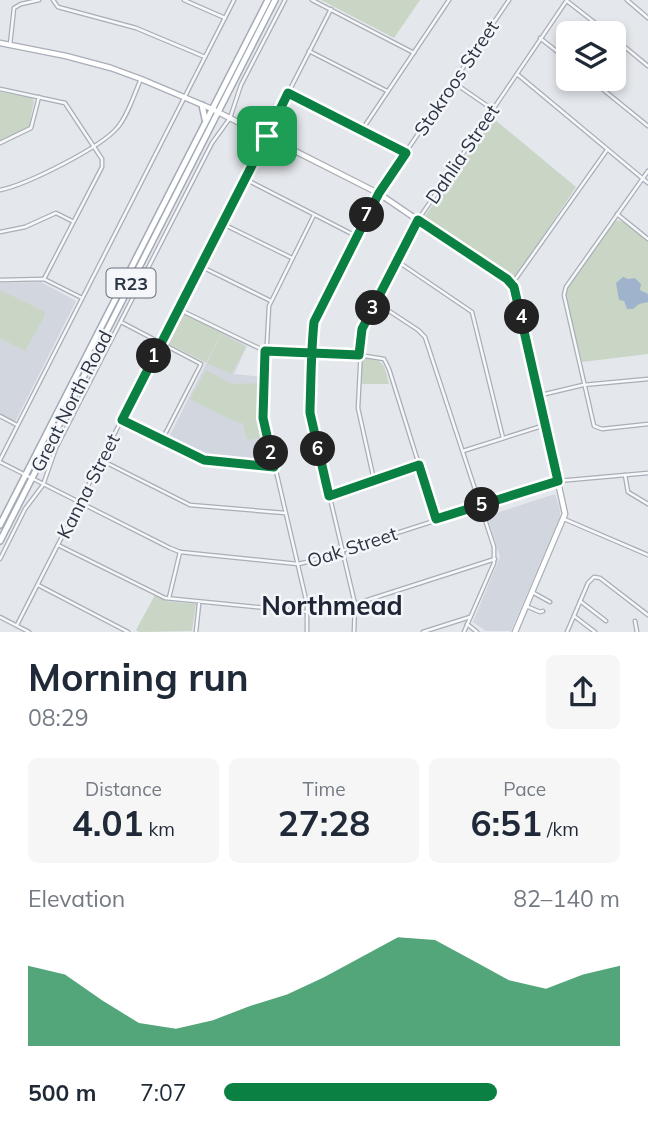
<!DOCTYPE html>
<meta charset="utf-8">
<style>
:root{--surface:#fff;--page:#f6f6f7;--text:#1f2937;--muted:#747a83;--accent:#0b8043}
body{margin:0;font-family:Mulish,sans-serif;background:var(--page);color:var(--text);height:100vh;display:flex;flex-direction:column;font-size:26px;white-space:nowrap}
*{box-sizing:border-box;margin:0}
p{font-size:23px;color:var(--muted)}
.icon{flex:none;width:38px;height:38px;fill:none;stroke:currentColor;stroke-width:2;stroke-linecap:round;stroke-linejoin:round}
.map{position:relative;height:632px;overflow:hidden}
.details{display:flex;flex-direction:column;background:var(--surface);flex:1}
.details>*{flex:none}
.buttons{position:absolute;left:556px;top:21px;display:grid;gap:14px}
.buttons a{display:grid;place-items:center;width:70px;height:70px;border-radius:10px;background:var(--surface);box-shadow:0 4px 10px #0003;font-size:35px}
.pin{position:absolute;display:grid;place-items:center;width:60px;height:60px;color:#fff;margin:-30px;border-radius:14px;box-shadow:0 4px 10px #0006}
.km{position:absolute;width:35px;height:35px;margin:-18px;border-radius:50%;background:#222;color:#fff;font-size:19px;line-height:35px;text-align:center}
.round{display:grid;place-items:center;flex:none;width:74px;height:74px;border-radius:10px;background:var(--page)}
.overview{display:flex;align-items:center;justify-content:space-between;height:119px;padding:0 28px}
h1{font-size:38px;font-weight:700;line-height:52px}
.figures{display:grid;grid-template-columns:repeat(3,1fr);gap:10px;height:119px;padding:7px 28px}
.figures div{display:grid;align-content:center;border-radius:10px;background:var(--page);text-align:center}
.figures b{font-size:35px;font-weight:700}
.figures small{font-size:19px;font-weight:400}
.figures p{font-size:19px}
.chart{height:196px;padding:14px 28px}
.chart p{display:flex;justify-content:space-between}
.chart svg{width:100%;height:126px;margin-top:7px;fill:var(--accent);opacity:.7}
ul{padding:0 28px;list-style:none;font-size:23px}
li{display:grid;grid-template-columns:112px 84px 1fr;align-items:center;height:52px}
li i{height:18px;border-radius:9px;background:var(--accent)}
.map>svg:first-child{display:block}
.built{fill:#d2d6de}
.green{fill:#c9d6c5}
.water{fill:#9fb4cc}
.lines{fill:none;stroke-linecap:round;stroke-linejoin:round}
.street-casing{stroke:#a9aeb7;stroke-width:5}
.secondary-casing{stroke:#a9aeb7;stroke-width:7}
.primary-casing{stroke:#a3abb8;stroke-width:8}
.street{stroke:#f7f8fa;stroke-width:2.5}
.secondary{stroke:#fff;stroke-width:4.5}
.primary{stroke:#fff;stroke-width:5}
.route-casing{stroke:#fff;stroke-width:14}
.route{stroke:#0b8043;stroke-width:9}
.labels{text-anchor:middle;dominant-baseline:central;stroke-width:5;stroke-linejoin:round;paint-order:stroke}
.shield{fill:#f4f6f9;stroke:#676e7b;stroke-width:2}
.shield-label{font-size:18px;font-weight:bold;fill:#2b3445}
.street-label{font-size:19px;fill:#2b3445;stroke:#f4f6f9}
.district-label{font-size:26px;font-weight:bold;fill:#1d2536;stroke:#f4f6f9}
</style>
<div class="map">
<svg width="648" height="632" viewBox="0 0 648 632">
<rect width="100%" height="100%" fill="#e4e7ec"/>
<g class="built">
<polygon points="41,282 76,301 15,422 0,414 0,283"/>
<polygon points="222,332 247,346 234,374 262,377 260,419 270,460 267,463 206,457 168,439"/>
<polygon points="555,494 560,510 560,518 511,631 486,631 473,622 500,557 487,516"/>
</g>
<g class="green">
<polygon points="321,0 420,0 394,38"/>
<polygon points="0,92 32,98 34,101 29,127 0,142"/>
<polygon points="493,118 576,187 516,277 511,280 423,219"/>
<polygon points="615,220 624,222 648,241 648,354 582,362 566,299 567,289"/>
<polygon points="0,290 43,311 45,315 25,351 0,338"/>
<polygon points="181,312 222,332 206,363 167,343 165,339"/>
<polygon points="222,334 246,347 231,374 207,363"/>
<path d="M365,358C386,361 384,364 389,384H362V361Z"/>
<polygon points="206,370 232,384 260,383 259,419 248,422 260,420 264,437 247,440 243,423 236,422 190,399"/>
<polygon points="155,595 166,601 196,604 192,631 139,632 136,630"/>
</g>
<polygon class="water" points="623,277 628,279 635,278 641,284 640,290 648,294 648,302 639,304 633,309 627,309 624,301 619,300 616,283"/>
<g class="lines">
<g class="street-casing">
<g id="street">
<polyline points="53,0 58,7 136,28 205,57"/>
<polyline points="184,0 225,18"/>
<polyline points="312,0 414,53"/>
<polyline points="627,0 648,18"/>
<polyline points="567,1 608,33"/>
<polyline points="540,38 569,61"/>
<polyline points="614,38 648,66"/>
<polyline points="10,45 14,8 21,4 39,0"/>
<polyline points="309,51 387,91"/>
<polyline points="517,74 648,183"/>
<polyline points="590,79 648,126"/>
<polyline points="453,82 492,109"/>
<polyline points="0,89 65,103 102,159 102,167 44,279"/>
<polyline points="288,93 406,153"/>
<polyline points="362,130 449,0"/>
<polyline points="0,143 31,128 39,97"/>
<polyline points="648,171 566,287 564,295 594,426 602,429 648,424"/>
<polyline points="245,179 356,236"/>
<path d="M0,190C26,185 100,148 117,128C128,116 134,94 141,79"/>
<polyline points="617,214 648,239"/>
<polyline points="223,224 292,258"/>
<polyline points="0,232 25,227 56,213 72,221"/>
<polyline points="397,261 472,312 503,438"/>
<polyline points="200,266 271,301"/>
<polyline points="0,280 44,279 82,298"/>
<polyline points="512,284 607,150"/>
<polyline points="377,303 418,330 425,337 494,547 494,563 464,632"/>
<polyline points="178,309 265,351 359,355 384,359 389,369 436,519"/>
<polyline points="121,322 201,364 162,440"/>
<polyline points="541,395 583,385 648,379"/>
<polyline points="0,416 17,425"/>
<polyline points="123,420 204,460 274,467"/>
<polyline points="463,451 545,425"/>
<polyline points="0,460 234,0"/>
<polyline points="101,460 190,505 285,513"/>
<polyline points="0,462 170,548 180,552 298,564 307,562 558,481 648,473"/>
<polyline points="625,475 628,492 648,504"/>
<polyline points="374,480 358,408 362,329 418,220 567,0"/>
<polyline points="330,495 419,465"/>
<polyline points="564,519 648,555"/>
<polyline points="58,545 165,598 308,612"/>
<polyline points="0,559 25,509 43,485 56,448 212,143 230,118 241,85 285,0"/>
<polyline points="38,585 128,632"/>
<polyline points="532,592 550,602"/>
<polyline points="169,598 180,552"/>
<polyline points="580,601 606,621"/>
<polyline points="355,604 495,559"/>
<polyline points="526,606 540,612 543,611"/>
<polyline points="574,616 595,632"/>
<polyline points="0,617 29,632"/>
<polyline points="635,621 637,632"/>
<polyline points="467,624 477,632"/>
<polyline points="17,625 331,9"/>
<polyline points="196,632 199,604"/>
<polyline points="307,632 307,604 263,415 269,306 314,215"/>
<polyline points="354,632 355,604 310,413 314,322 378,193 509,0"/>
<polyline points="423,632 470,617"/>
<polyline points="567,632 588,583 594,577 600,578 648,615"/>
</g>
</g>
<g class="secondary-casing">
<polyline id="secondary" points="0,43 66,56 111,68 141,79 212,109 378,193 512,284 517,295 565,514 515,632"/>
</g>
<g class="primary-casing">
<g id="primary">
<polyline points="202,105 205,119"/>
<polyline points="0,525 268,0"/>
<polyline points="0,541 275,0"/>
</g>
</g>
<use href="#street" class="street"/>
<use href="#secondary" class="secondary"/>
<use href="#primary" class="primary"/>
</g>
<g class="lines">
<g class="route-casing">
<path id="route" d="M267,136L122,420L204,460L274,467L263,418L265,351L359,355L362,329L418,220L507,279L514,287L558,481L436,519L419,465L329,496L310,413V410C311,380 311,351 314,322L379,193L406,153L288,93L267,136"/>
</g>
<use href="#route" class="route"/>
</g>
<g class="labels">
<rect class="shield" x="106.5" y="268.5" width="49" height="29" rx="5"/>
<g class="shield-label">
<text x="131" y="283">R23</text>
</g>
<g class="street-label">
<text transform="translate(456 78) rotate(-56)">Stokroos Street</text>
<text transform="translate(462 154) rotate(-56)">Dahlia Street</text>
<text transform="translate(71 401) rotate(-63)">Great North Road</text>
<text transform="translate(88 486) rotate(-63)">Kanna Street</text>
<text transform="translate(352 547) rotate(-18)">Oak Street</text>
</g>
<g class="district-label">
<text x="332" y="605">Northmead</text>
</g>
</g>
</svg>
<div class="buttons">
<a><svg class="icon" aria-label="layers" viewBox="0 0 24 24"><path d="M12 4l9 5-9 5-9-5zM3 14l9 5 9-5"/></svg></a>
</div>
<div class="pin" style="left:267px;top:136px;background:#1e9e55"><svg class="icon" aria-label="arrive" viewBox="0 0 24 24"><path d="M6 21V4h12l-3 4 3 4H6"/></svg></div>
<b class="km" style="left:154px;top:356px">1</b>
<b class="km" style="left:271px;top:453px">2</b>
<b class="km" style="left:373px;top:308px">3</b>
<b class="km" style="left:522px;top:317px">4</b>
<b class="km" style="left:482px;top:505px">5</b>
<b class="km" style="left:318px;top:449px">6</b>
<b class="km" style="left:367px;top:215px">7</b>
</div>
<section class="details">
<div class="overview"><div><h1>Morning run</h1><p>08:29</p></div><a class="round"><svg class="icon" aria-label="share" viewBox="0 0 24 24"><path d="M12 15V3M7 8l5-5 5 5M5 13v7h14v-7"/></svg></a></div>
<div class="figures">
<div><p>Distance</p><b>4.01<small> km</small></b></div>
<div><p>Time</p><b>27:28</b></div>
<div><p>Pace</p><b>6:51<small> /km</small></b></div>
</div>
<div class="chart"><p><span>Elevation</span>82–140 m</p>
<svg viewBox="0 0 160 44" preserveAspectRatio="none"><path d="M0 44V16L10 19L20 28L30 36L40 38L50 35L60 30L70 26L80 20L90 13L100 6L110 7L120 14L130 21L140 24L150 19L160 16V44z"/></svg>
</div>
<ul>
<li><b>500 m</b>7:07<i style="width:69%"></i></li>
</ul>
</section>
